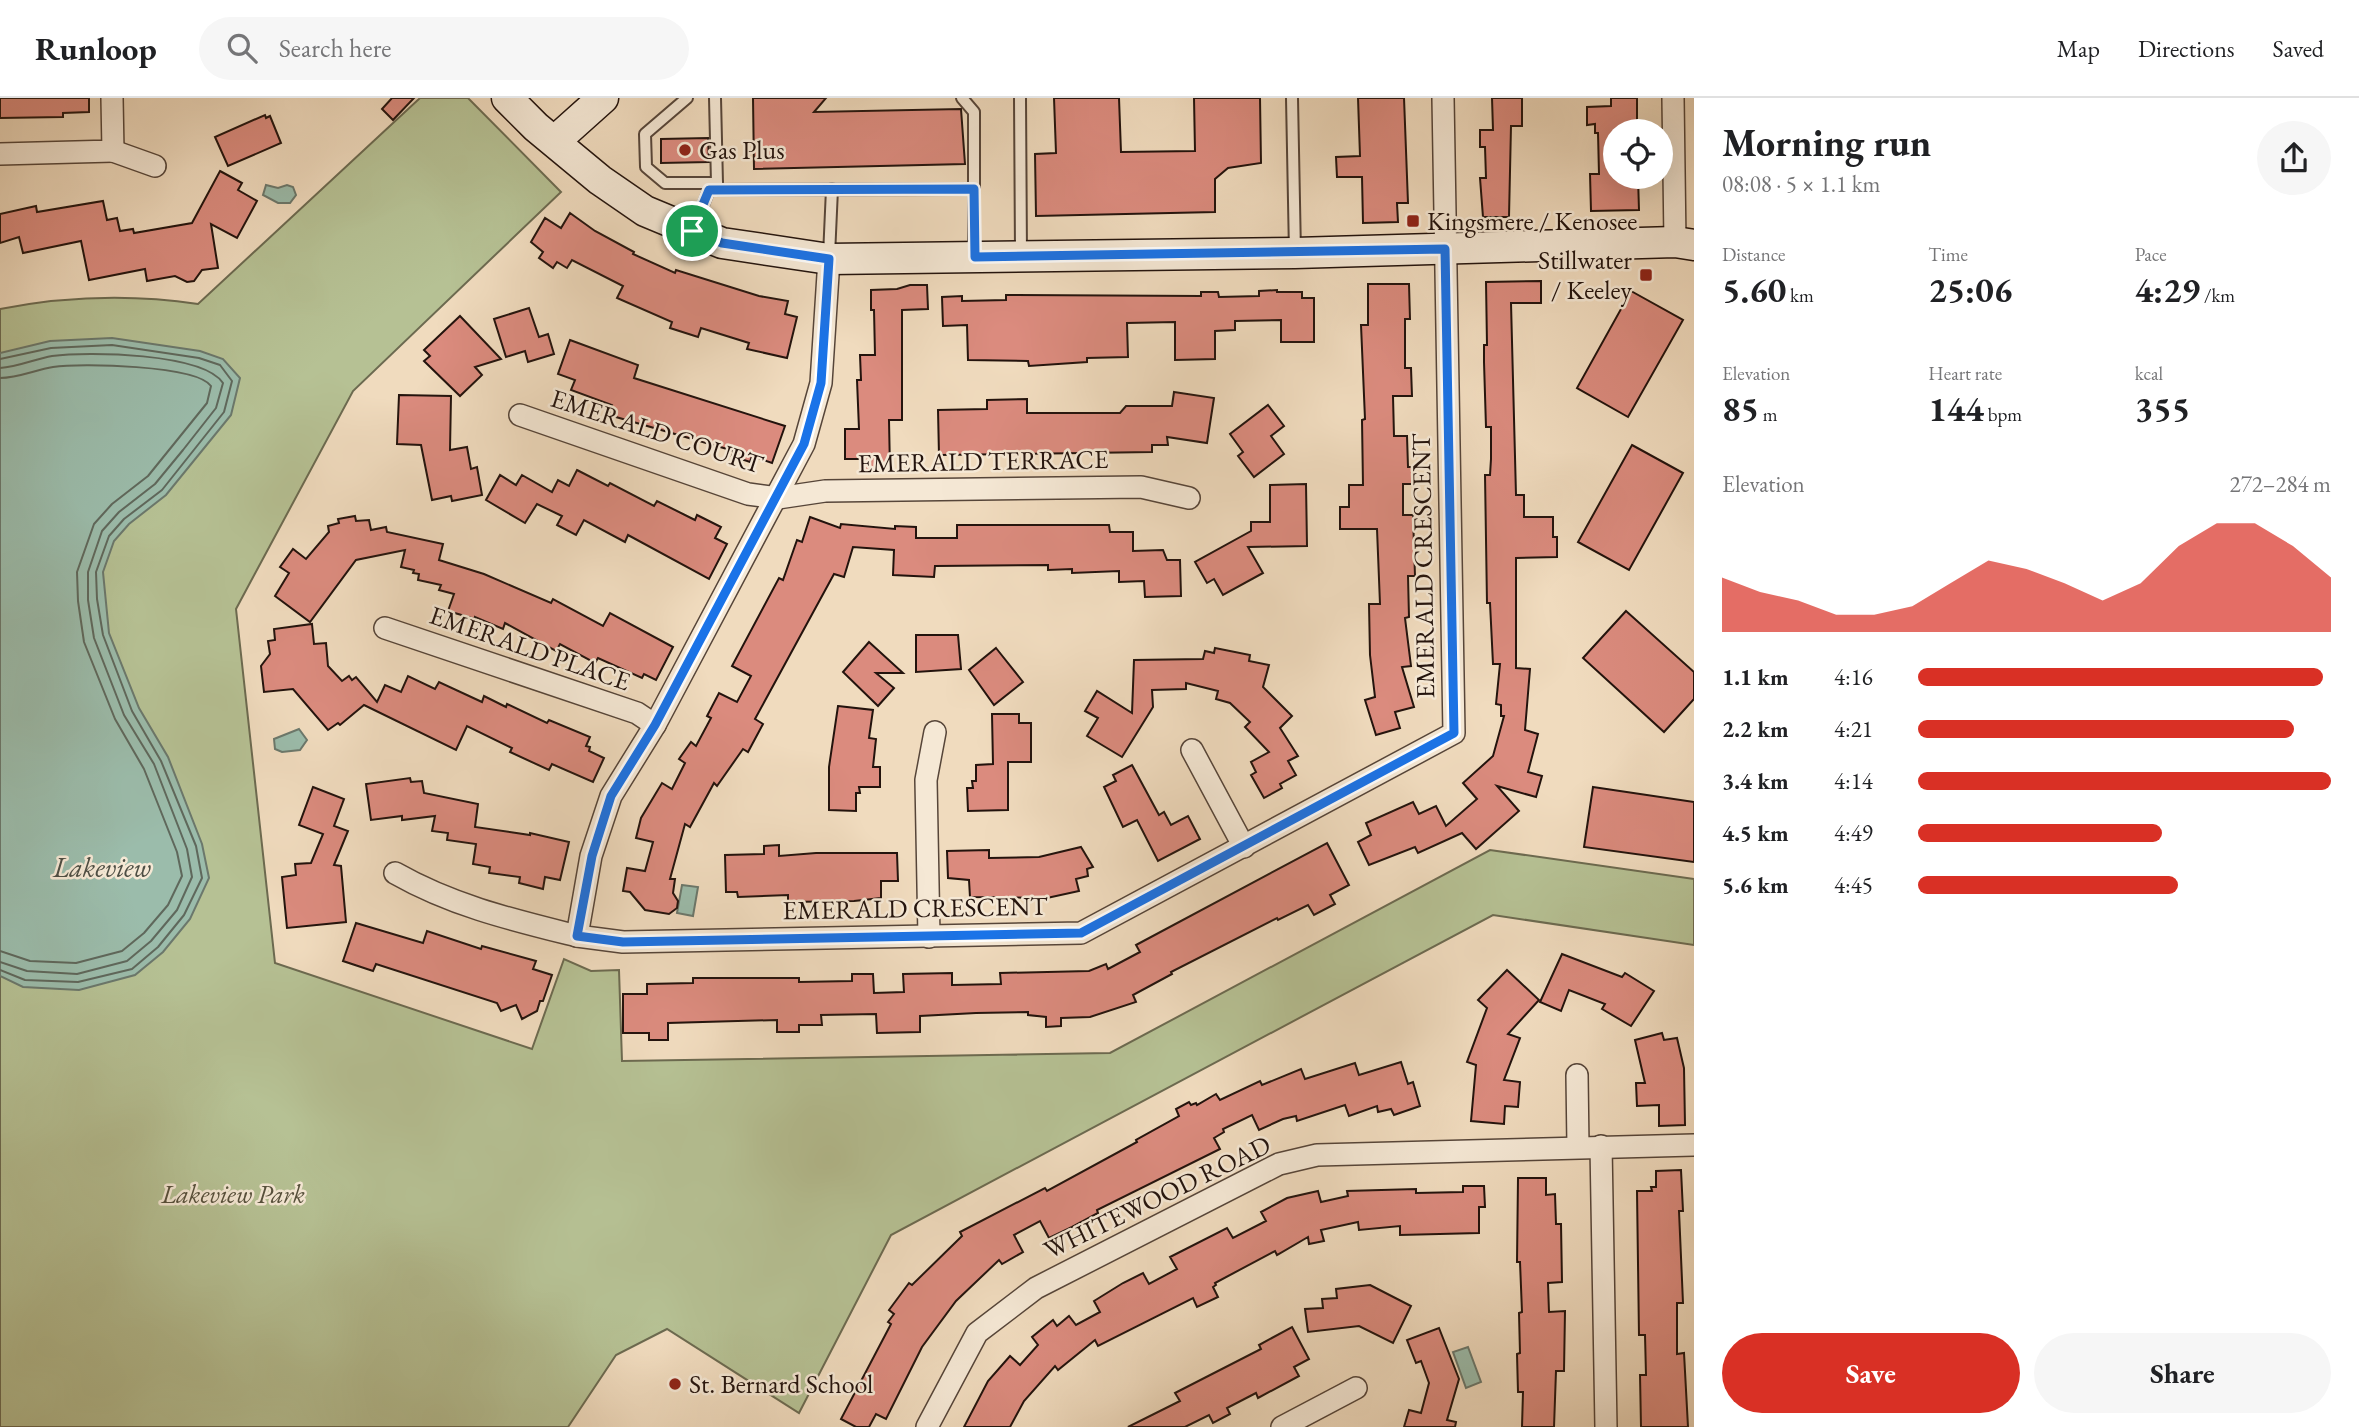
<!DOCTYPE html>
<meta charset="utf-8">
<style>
:root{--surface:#fff;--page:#f6f6f6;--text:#202124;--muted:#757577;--line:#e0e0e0;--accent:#d93025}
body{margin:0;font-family:"EB Garamond",serif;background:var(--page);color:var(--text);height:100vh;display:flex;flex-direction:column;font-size:26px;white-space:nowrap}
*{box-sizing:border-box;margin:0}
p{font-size:23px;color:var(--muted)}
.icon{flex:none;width:38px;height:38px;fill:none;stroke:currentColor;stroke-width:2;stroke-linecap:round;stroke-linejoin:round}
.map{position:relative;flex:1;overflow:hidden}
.sheet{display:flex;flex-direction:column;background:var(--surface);width:665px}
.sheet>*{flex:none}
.fabs{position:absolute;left:1603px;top:21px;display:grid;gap:14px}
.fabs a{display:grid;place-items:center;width:70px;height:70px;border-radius:50%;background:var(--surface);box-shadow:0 7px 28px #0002;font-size:35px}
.pin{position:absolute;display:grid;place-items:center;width:60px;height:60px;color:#fff;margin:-30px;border:4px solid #fff;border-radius:50%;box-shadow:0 2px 7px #0007}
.round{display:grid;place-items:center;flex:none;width:74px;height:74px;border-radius:37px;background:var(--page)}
.headline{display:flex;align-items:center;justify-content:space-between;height:119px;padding:0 28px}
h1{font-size:38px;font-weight:700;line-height:52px}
.figures{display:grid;grid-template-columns:repeat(3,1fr);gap:10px;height:119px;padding:7px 28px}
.figures div{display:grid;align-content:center}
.figures b{font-size:35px;font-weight:700}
.figures small{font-size:19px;font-weight:400}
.figures p{font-size:19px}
.chart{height:196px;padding:14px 28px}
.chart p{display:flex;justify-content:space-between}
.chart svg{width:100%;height:126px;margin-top:7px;fill:var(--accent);opacity:.7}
.cta{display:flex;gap:14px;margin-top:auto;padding:14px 28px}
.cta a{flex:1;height:80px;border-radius:42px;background:var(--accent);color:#fff;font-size:28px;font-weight:700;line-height:80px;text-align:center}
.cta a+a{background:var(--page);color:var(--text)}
ul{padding:0 28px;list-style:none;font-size:23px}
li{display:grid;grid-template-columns:112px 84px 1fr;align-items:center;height:52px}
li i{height:18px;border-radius:9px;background:var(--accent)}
header{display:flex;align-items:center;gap:42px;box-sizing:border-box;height:98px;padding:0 35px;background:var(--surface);border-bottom:2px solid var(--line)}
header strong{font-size:33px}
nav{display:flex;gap:38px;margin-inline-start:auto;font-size:24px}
.search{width:490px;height:63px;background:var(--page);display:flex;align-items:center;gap:18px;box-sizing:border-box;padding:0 24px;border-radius:38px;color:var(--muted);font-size:26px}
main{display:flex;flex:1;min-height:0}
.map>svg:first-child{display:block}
.green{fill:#b6c194;stroke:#6c6a50;stroke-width:2}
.water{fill:#9bbcab;stroke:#6b786c;stroke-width:2}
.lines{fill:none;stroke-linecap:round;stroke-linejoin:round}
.shore{stroke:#5f685c;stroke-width:2}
.building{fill:#db8b7e;stroke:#23130d;stroke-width:2}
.lane-casing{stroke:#564539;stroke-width:14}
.street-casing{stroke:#564539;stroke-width:24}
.secondary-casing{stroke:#23130d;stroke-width:33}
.lane{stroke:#f5e8d5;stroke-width:10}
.street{stroke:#f5e8d5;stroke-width:21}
.secondary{stroke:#f5e8d5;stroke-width:30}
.route-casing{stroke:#fff;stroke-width:14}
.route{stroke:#1a73e8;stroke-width:9}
.poi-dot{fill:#8f2418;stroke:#f5e8d5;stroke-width:2.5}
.labels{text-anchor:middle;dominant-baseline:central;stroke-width:5;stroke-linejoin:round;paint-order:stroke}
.poi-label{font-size:26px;fill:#23130d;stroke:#f5e8d5;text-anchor:start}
.street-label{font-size:26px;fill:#23130d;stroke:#f5e8d5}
.park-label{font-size:26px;font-style:italic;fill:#56503c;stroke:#f5e8d5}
.water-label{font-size:28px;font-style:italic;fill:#4d4e44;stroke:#f5e8d5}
</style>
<header>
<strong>Runloop</strong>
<div class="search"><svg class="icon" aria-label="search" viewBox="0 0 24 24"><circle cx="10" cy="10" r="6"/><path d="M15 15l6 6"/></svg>Search here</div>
<nav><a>Map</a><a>Directions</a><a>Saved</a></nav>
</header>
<main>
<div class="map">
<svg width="1694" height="1329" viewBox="0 0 1694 1329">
<rect width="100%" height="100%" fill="#f0dbbe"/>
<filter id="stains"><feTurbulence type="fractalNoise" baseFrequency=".00286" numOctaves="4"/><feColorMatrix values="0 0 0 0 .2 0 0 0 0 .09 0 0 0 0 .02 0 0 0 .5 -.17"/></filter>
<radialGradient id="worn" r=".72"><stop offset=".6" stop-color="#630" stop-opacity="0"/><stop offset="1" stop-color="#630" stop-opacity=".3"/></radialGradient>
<path class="green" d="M420,0H468L561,94L353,293L236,511L275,865L532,951L564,861L591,873L619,872L622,963L1110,955L1490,752L1694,781V847L1493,817L891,1137L799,1315L667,1231L616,1257L568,1329H0V211C67,198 131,196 198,206Z"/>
<g class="water">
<polygon points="266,87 278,90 287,87 293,89 296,97 290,105 278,105 263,97"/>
<polygon points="112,240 200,253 223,261 240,280 231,317 166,397 129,426 114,443 103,474 109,535 139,610 168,659 202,746 209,780 190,821 163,854 135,877 79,892 23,889 0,878 0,255 50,243"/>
<polygon points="299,631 307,642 300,652 282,654 275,651 274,641"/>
<polygon points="682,787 698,789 693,818 677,815"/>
<polygon points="1468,1249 1481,1284 1466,1290 1453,1254"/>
</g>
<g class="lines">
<g class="shore">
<polyline points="0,261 51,250 112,247 199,260 220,267 232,283 224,314 162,392 124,421 109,438 96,474 97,501 103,537 132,613 161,663 196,748 202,780 184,817 158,849 132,871 78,884 25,882 0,872"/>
<path d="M0,270C18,269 35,261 52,258C87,253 203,255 223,285L216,310L183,352L155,386L119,414L102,433L88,474V502L94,540L124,617L154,666L187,751L192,779L177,812L151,843L127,863L77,876L27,873L0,864"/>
<path d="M0,280C18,280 35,272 53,269C80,265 196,267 211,288L207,305L148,378L112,406L94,426L77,474L78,503L84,544L115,621L144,671L177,754L182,778L168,807L144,835L122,853L76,865L30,863L0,853"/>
</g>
</g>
<g class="building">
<polygon points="0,0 89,0 89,14 63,15 63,19 0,20"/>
<polygon points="392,0 414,0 393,22 382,11"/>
<polygon points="753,0 826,0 814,14 961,11 965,66 754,71"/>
<polygon points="1054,0 1119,0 1121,54 1195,53 1194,0 1260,0 1261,65 1228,70 1215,81 1215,114 1036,118 1035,56 1056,55"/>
<polygon points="1358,0 1404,0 1408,105 1397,105 1398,124 1363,125 1362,79 1337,79 1336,59 1360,58"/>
<polygon points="1492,0 1522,0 1522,28 1511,28 1509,119 1483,119 1480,80 1486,80 1485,49 1480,49 1480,32 1493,32"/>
<polygon points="1611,0 1637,0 1637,28 1630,28 1630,33 1615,33 1615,79 1638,79 1639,112 1591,113 1590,76 1599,76 1598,35 1595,35 1595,26 1587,27 1587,9 1611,8"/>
<polygon points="265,17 266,20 270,18 281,45 228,68 215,39"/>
<polygon points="708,40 709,64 661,65 661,41"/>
<polygon points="220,73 242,85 238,92 257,103 237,140 211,126 218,170 202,172 194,183 187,184 175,178 147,183 145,171 89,182 81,143 23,155 19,139 0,145 0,116 36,108 37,114 103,103 107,122 117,120 120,133 133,131 134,135 192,125"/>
<polygon points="570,115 595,133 634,154 633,156 675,175 676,172 759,198 788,203 785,216 797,219 787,260 747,251 749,245 701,230 698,239 670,230 672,224 617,200 623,188 572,162 567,170 557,164 553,170 539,160 543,154 531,144 545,120 561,130"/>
<polygon points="1541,183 1541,205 1511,205 1516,397 1524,397 1524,419 1553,419 1553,439 1557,439 1557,459 1516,460 1516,570 1530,571 1525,632 1538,636 1528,674 1542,678 1536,699 1497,688 1519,713 1476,751 1462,735 1418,755 1415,749 1369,767 1358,744 1371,737 1366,725 1413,704 1419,716 1436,708 1446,728 1477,701 1463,685 1493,658 1504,618 1501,618 1501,607 1496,606 1500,566 1493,566 1490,505 1487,505 1485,377 1490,377 1491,361 1491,329 1486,329 1484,264 1484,247 1487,247 1486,184"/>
<polygon points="1368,186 1409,186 1410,221 1405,221 1405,270 1411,270 1412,298 1393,298 1394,338 1407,338 1408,369 1413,369 1414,386 1403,386 1403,417 1413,417 1415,478 1408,478 1409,519 1405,520 1411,568 1402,569 1414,609 1395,614 1400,630 1376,637 1365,602 1375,599 1370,557 1369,506 1380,506 1377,431 1340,431 1340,409 1349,409 1349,387 1363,387 1362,322 1365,321 1361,227 1368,227"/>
<polygon points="910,187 927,187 928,211 902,212 902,322 889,322 890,372 863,372 863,361 845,361 845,331 859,331 857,282 861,282 860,257 875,257 874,212 871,212 871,192 897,191"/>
<polygon points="1277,192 1277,194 1302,194 1302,200 1314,200 1314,244 1281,244 1281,222 1235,223 1235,232 1215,233 1215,261 1175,262 1175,224 1127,225 1128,259 1087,260 1087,264 1029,268 1028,263 968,262 967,227 943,228 942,199 962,198 962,203 1006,202 1006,197 1201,198 1201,194 1218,194 1219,199 1259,198 1259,193"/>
<polygon points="1631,193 1683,222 1628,319 1577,290"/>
<polygon points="529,210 539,239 548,236 554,256 528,264 525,253 506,259 494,221"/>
<polygon points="460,218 501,261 475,269 482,277 460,298 424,263 430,258 424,252"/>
<polygon points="570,242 638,267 634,280 785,328 772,365 752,358 750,364 732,358 734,353 609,317 612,307 571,292 575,282 558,276"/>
<polygon points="1174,294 1214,300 1207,345 1167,339 1168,347 1152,347 1152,354 939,357 938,312 987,311 987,302 1027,301 1027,315 1120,315 1126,308 1172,308"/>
<polygon points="399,297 451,298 450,352 467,349 471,371 477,369 482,397 452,403 451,398 432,402 421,347 397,346"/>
<polygon points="1268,307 1284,328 1271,338 1284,356 1254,379 1238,358 1243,354 1230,336"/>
<polygon points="1632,347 1683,375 1629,472 1578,444"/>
<polygon points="577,372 608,388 610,385 654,408 657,403 695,422 697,417 721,429 715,440 727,446 709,481 628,437 625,444 584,422 576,437 557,427 562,418 537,406 525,425 486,402 500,377 516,387 522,377 552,394 558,382 569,388"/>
<polygon points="1306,386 1307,448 1248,449 1263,475 1223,497 1214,481 1207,485 1195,464 1251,433 1251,424 1270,424 1270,387"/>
<polygon points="355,418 356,423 369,422 371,432 386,429 387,434 443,446 439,462 484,476 551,505 553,501 603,528 610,515 673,549 656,582 644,576 642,580 598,560 595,565 560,546 556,553 505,525 503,531 475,519 475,521 448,513 454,496 439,492 441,487 418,482 419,476 413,475 414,472 401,469 405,452 356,462 310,524 275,498 289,475 280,469 293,451 306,461 329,434 328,428 339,425 338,421"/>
<polygon points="810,419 840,430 841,426 895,431 895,428 916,429 916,440 957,440 957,427 1109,427 1110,434 1133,434 1133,453 1163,452 1167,462 1180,462 1181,498 1145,499 1144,483 1119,484 1119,473 1072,475 1072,471 1048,472 1048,467 935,468 934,479 893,477 894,452 853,449 844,479 834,476 755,621 763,626 748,654 743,651 717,688 714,685 690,729 685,726 670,781 675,781 673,795 678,803 677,810 669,816 645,812 630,794 623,793 627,770 645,773 653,744 636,740 641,720 662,685 672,691 685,665 679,661 691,644 696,648 711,620 707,618 719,595 737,604 751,578 732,568 779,480 783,482 797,442 802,444"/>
<polygon points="1626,513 1694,574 1694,601 1664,634 1583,560"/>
<polygon points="312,526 314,546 326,545 328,568 342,583 349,578 352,582 356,579 377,604 385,587 401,594 408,578 435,591 439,584 482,604 484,598 506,609 507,606 547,625 549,622 590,639 586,648 590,649 589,653 604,660 593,684 552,666 549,672 510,654 512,650 467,628 456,652 364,607 340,627 338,625 328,632 293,591 264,594 261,568 270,556 268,543 275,542 274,531"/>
<polygon points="916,537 958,537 961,571 916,574"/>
<polygon points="869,544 903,575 876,575 894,590 878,608 843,574"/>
<polygon points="996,550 1023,584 994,607 969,572"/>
<polygon points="1215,550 1250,557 1249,563 1269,567 1263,589 1292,618 1280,630 1298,658 1288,663 1296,677 1280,686 1282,690 1264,700 1251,677 1256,674 1251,664 1269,654 1245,629 1250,624 1230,605 1216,601 1218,593 1186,585 1186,591 1152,592 1153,609 1122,659 1087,638 1098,620 1085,613 1097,593 1132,615 1134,562 1203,561 1205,553 1214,555"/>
<polygon points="838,608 873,612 869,640 876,641 873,669 880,669 880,689 859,689 860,695 856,695 856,713 829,712 829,669"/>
<polygon points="992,616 1019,616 1019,625 1031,625 1031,664 1008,664 1008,712 968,713 967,690 973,690 972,683 976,683 976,667 993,666"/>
<polygon points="1132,667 1159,717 1164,714 1171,727 1188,718 1200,741 1158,763 1137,722 1123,729 1104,689 1116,683 1113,677"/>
<polygon points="410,680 411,684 422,683 424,695 478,706 475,729 530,737 530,735 569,744 560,782 545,779 543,791 519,785 520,779 489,775 490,769 473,766 476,746 447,742 448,735 432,733 435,718 402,722 402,718 371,722 366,686"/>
<polygon points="313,689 344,701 334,728 348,733 334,767 341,768 346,824 287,830 282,779 296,777 295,766 311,765 323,736 299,727"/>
<polygon points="1593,689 1694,704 1694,764 1584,749"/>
<polygon points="1327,745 1349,787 1330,797 1335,806 1314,817 1308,807 1278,822 1277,820 1171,874 1172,876 1133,897 1136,904 1090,919 1061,920 1061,928 1046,929 1046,919 1028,917 1028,914 976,915 920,918 920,934 877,935 876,916 821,917 822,927 799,927 799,934 777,934 777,922 668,925 668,942 649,942 649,935 623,935 623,896 647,896 647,886 693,885 693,880 799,880 799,884 852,883 852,876 873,876 874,895 904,894 903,876 952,875 952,887 1001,886 1000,875 1089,873 1106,866 1108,871 1140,854 1136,847"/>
<polygon points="779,747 779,758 816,755 897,755 898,783 881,783 881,800 854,803 788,804 788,797 738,799 737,794 726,794 725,757 764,756 764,748"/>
<polygon points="1081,749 1093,769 1087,771 1088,778 1076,781 1079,793 1047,800 970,799 969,782 948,780 947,753 989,752 989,760 1039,759"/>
<polygon points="356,825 423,845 427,833 481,851 482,848 536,863 533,871 552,877 543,903 540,903 537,913 522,921 516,907 501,913 497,905 376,866 373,873 343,863"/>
<polygon points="1562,856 1622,879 1625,875 1654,893 1631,928 1602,911 1605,906 1569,892 1561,913 1540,904"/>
<polygon points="1507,872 1539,902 1508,936 1520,940 1504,982 1520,984 1518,1009 1505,1008 1504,1026 1471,1023 1476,967 1467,964 1487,910 1478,902"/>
<polygon points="1662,935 1664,942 1677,940 1684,970 1685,1027 1659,1028 1659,1007 1637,1008 1636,985 1645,985 1635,942"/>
<polygon points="1401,964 1408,986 1413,984 1420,1008 1394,1017 1391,1011 1378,1014 1377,1008 1349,1018 1345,1007 1297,1023 1296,1018 1283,1021 1259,1032 1252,1017 1223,1031 1224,1034 1214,1040 1220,1051 1097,1112 1098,1115 1072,1129 1049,1140 1040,1123 1014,1137 1023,1154 1002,1166 999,1162 956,1203 922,1249 886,1321 876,1316 869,1329 856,1329 841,1321 891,1226 888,1224 894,1216 889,1212 909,1185 912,1187 962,1138 960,1134 1045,1090 1047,1093 1137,1044 1136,1042 1179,1018 1176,1011 1189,1004 1191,1007 1196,1005 1197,1007 1216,996 1220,1002 1260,983 1262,987 1301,971 1305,981 1355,965 1359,977"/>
<polygon points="1681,1072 1683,1113 1679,1113 1683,1205 1677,1205 1677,1256 1684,1255 1688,1329 1641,1329 1640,1277 1646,1277 1645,1237 1639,1237 1637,1093 1652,1093 1651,1089 1656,1089 1656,1073"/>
<polygon points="1518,1080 1546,1080 1546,1097 1555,1096 1556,1126 1561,1126 1562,1184 1548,1185 1549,1214 1565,1213 1564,1273 1556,1273 1554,1329 1522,1329 1523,1294 1518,1294 1517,1256 1520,1255 1519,1215 1522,1214 1520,1164 1517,1164"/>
<polygon points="1463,1088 1484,1088 1485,1109 1479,1109 1479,1135 1400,1137 1400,1128 1359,1132 1358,1124 1321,1132 1324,1143 1309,1146 1308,1139 1277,1157 1275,1153 1215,1185 1216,1187 1213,1189 1218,1199 1197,1209 1193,1200 1098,1248 1095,1242 1058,1272 1055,1268 1024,1303 1010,1329 964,1329 988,1283 1010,1258 1020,1267 1038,1247 1032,1239 1053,1222 1057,1228 1069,1218 1076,1227 1100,1214 1094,1203 1123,1185 1143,1175 1149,1186 1177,1171 1170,1159 1227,1130 1233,1140 1266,1123 1261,1114 1287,1100 1318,1093 1321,1104 1348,1098 1347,1093 1416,1091 1416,1095 1463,1094"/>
<polygon points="1370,1187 1411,1208 1393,1245 1359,1228 1308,1234 1305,1211 1323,1210 1322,1201 1337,1200 1336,1191"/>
<polygon points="1292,1229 1309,1261 1294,1269 1299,1278 1258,1300 1256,1295 1227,1310 1230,1316 1213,1325 1209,1317 1185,1329 1128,1329 1180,1303 1175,1295 1261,1251 1259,1247"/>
<polygon points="1439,1230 1459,1281 1447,1322 1456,1324 1455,1329 1404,1329 1409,1312 1421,1315 1429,1285 1421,1263 1416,1265 1407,1242"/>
</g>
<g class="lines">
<g class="lane-casing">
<g id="lane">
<polyline points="687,0 645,36 646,69 665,85 717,85"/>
<polyline points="715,0 717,85 709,92 974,91"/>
<polyline points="962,0 974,14 974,156"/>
<polyline points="1020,0 1021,156"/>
<polyline points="1292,0 1295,155"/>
<polyline points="693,132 709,92"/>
<polyline points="829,158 832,91"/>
</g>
</g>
<g class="street-casing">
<g id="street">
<polyline points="1673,0 1675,144"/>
<polyline points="113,53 155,68"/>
<polyline points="0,56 113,53 112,0"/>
<polyline points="829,161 821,285 804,346 655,627 611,698 591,758 577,838 623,844 1081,835 1454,635 1443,0"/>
<polyline points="520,317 748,396 778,400 825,393 1141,389 1189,400"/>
<polyline points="385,530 637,615 655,627"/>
<polyline points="1192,652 1244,749"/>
<path d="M395,775C453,808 513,822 577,838"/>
<polyline points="929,839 926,682 935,634"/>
<polyline points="1577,977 1578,1049"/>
<polyline points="1601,1048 1606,1329"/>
<polyline points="927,1329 977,1235 1036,1190 1279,1066 1317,1057 1694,1047"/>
<polyline points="1282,1329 1356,1290"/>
</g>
</g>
<g class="secondary-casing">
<g id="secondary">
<polyline points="507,0 536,29 600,82 645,113 722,145 829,161 1295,155 1675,144 1694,147"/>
<polyline points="555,43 603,0"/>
</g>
</g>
<use href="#lane" class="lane"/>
<use href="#street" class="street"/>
<use href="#secondary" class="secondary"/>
</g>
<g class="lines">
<g class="route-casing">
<polygon id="route" points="974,91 975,159 1445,151 1454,635 1081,835 623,844 577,838 592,758 611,698 655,627 804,346 821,285 829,161 722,145 692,133 709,92"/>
</g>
<use href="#route" class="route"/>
</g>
<g class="poi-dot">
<circle cx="685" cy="52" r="7"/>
<rect x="1406" y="116" width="14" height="14" rx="3.5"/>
<rect x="1639" y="170" width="14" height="14" rx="3.5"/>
<circle cx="675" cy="1286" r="7"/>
</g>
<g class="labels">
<g class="poi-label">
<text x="699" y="52">Gas Plus</text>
<text x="1427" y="123">Kingsmere / Kenosee</text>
<text x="1632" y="162" text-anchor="end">Stillwater<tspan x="1632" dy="30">/ Keeley</tspan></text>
<text x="689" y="1286">St. Bernard School</text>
</g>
<g class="street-label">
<text transform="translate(657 333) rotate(18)">EMERALD COURT</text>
<text transform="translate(983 363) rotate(-1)">EMERALD TERRACE</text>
<text transform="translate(1423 468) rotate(-91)">EMERALD CRESCENT</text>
<text transform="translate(530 550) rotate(19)">EMERALD PLACE</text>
<text transform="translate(915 810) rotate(-1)">EMERALD CRESCENT</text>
<text transform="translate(1157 1099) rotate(-26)">WHITEWOOD ROAD</text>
</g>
<g class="park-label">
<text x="233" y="1096">Lakeview Park</text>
</g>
<g class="water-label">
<text x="102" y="769">Lakeview</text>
</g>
</g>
<rect width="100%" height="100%" filter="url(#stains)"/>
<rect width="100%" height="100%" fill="url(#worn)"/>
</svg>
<div class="fabs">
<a><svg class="icon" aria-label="locate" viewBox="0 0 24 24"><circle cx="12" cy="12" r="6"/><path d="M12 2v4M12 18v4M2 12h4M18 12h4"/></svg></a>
</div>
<div class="pin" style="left:692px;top:133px;background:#1e9e55"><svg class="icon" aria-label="arrive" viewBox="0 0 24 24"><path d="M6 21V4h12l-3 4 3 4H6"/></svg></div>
</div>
<section class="sheet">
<div class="headline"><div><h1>Morning run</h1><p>08:08 · 5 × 1.1 km</p></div><a class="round"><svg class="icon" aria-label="share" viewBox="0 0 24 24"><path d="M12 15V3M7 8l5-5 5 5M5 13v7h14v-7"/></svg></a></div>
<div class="figures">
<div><p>Distance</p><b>5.60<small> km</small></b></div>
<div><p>Time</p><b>25:06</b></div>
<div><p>Pace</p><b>4:29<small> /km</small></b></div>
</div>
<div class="figures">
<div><p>Elevation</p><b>85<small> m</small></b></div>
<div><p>Heart rate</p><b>144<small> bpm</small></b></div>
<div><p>kcal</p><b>355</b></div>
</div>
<div class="chart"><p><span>Elevation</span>272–284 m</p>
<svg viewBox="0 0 160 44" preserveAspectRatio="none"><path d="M0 44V25L10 30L20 33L30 38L40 38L50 35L60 27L70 19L80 22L90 27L100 33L110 27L120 14L130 6L140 6L150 14L160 25V44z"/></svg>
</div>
<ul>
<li><b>1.1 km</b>4:16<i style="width:98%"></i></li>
<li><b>2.2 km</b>4:21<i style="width:91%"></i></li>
<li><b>3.4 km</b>4:14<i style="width:100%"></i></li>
<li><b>4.5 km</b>4:49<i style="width:59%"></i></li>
<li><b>5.6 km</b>4:45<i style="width:63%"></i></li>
</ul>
<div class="cta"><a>Save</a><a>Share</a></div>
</section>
</main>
